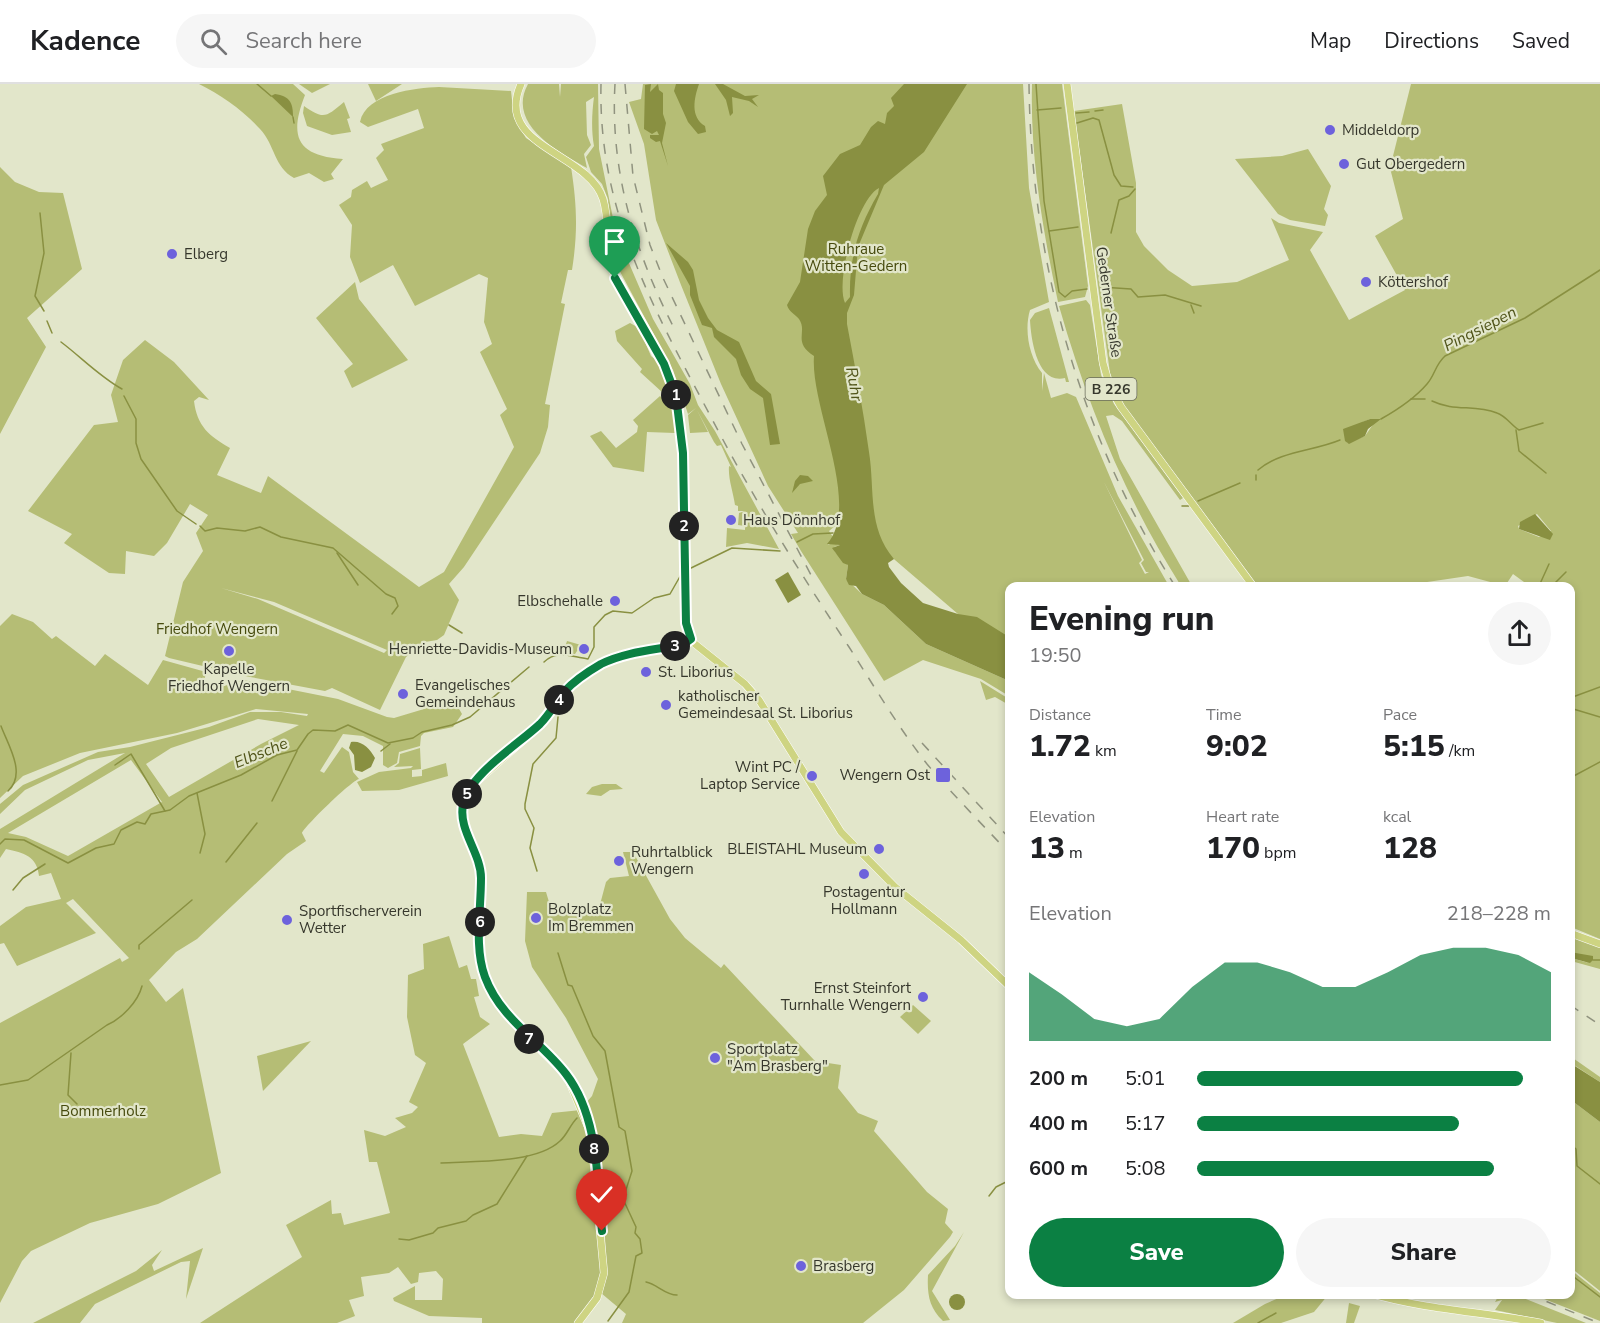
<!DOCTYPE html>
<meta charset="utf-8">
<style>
:root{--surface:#fff;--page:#f6f6f6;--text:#202124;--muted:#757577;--line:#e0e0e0;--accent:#0b8043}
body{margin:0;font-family:"Nunito Sans",sans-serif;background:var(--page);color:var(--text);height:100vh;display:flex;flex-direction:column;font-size:22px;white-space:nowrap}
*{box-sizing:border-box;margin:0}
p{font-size:20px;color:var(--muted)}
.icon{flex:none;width:33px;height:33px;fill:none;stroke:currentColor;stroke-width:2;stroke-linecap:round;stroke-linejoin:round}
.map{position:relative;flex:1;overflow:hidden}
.panel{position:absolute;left:1005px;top:498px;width:570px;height:717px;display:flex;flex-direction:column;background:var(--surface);border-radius:12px;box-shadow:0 3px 9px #0003}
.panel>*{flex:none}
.pin{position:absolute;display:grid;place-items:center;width:51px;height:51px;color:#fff;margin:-62px -26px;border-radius:50% 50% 50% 0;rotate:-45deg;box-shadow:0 0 6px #0007}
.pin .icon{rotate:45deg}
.km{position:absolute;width:30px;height:30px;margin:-15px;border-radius:50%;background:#222;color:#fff;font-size:16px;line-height:30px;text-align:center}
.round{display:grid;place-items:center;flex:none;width:63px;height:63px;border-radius:32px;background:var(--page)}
.summary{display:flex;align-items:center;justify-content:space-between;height:102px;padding:0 24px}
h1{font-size:33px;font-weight:800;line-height:45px}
.stats{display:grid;grid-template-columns:repeat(3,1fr);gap:9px;height:102px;padding:6px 24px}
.stats div{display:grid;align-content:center}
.stats b{font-size:30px;font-weight:800}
.stats small{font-size:16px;font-weight:400}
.stats p{font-size:16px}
.chart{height:168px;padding:12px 24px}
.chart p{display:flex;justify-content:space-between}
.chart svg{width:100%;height:108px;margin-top:6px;fill:var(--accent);opacity:.7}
.button{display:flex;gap:12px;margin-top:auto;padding:12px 24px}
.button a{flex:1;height:69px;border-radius:36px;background:var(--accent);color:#fff;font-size:24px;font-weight:800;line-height:69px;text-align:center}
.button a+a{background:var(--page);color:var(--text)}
ul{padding:0 24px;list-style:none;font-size:20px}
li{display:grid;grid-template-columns:96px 72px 1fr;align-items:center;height:45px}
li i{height:15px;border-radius:8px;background:var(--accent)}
header{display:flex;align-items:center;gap:36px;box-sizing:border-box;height:84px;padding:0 30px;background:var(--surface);border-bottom:2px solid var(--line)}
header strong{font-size:28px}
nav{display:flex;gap:33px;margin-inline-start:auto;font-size:21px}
.search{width:420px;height:54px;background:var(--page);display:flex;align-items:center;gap:15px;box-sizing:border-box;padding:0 21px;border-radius:33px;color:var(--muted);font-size:22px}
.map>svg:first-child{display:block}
.green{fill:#b5bd75;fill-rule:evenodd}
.water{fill:#899041;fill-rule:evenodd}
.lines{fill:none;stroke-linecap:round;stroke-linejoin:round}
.stream{stroke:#899041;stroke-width:1.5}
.major-casing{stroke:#fff;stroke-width:8}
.major{stroke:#ced482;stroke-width:7}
.rail{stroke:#90937f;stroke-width:1.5;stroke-dasharray:10 10;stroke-linecap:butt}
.route-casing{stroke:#fff;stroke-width:12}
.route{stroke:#0b8043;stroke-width:8}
.poi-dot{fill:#6d62dc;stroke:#e2e6ca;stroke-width:2}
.labels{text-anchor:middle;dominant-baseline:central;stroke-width:4.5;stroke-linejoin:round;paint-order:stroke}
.shield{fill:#e2e6ca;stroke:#6a6c5b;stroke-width:1.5}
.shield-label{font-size:14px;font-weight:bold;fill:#36372c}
.poi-label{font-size:15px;fill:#36372c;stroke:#e2e6ca;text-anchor:start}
.park-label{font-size:15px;fill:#464a0d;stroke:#e2e6ca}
.street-label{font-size:15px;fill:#36372c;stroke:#e2e6ca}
.water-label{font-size:16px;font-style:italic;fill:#505419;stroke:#e2e6ca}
</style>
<header>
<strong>Kadence</strong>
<div class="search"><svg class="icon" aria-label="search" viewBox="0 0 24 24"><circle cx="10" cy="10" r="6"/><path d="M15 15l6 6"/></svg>Search here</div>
<nav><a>Map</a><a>Directions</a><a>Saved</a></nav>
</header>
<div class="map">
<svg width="1600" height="1239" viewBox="0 0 1600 1239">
<rect width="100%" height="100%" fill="#e2e6ca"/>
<g class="green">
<path d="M199,0H293L305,11C289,52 296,72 343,75L331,90L334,95L324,98L309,89L294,94C274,83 275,61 260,45C244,27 221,11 199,0Z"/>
<polygon points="299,0 330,0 312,9"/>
<polygon points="368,0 402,0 376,17"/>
<path d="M528,0H559L560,13L561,0H598L599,65L616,149L653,235L690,300L698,321L715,347L779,465L747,459L726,463L727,444L745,446V442L738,441L739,429L745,427H738V422L735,421C733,407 728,395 729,382L731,383L721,361L717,362L714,358L697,326L708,348L690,349L688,331L696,324L688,330L673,286L617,182L611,163L608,115L602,100L591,88L586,73L594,62C591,46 592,28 594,13L586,18L587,51L591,61L584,70L587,84C558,68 506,40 528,0Z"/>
<path d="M643,0H1023L1029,104L1049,218L1030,226C1024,246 1029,273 1042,289V307L1044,289L1051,314L1067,309L1076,313L1118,412L1169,502H1010L1009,557L958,530L888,470L835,442L829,447L833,453L828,461L832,459L840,461L834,463L835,468L848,481L846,495L862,510L884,521L926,560L1009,597V612L981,595L923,576L884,597L801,467L791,450L798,449L768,402L721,300L681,201L656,136L644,60L629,18L641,15ZM1104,398L1144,476L1141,479L1146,488H1149L1145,490L1139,479L1142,476Z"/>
<path d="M1032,0H1062L1088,202L1085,213L1058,218C1043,147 1030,74 1032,0Z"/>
<path d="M1411,0H1600V855L1571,843L1570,502H1521L1524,498L1513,490L1505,502L1468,492L1400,502H1258L1122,319L1110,289L1074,27L1122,20L1136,99V148L1144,162L1168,186L1192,202L1237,198L1289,176L1271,134L1279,139L1323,148L1310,166L1349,236L1405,206L1375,152L1403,135L1390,84ZM1370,335L1374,339L1365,352L1347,359L1363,338ZM1537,430L1551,447L1539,453L1519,445L1518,442Z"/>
<path d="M439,3L511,7L514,34L526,54L571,83C577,121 578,148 572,186H568L561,219L565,220L545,320L550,321L548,343L540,369L464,483L449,500L459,516L444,551L437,556L425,558L406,573L380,626L332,604L325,607L245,592L169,574L165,572L183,498L203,467L196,449L208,431L190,420L167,459L154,472L126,467L125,490L109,489L64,459L72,450L28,427L94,341L118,338L111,311L123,276L145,256L174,278L209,316L199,313L194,317C197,342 209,352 230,364L217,391L261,409L268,392L419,503L444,488L514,363L500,331L507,325L480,268L492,260L484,238L488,194L479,190L415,222L393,181L360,199L350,173L352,141L339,121L351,113L352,106L367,97L371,104L388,96L376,74L384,66L381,60L424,44L418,25L368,43L360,38C366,9 416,4 439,3ZM221,504L274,518L387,566L384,569L258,515Z"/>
<path d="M344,18L350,34L347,35L351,48L332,51L307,42L303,29L304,22C324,36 326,33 344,18Z"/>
<polygon points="1308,65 1331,102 1324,125 1328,131 1325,142 1290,136 1278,130 1235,75 1282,72"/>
<polygon points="0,83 15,98 39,108 63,109 82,185 27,234 46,263 0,350"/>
<polygon points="355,198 359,215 408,276 352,304 344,287 353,280 316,234"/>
<path d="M1086,216L1090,221L1101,291L1114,320L1183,414L1180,416L1122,337L1113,331L1106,332L1120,375L1192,502H1181C1125,413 1088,323 1059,222Z"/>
<path d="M1049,224L1069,298H1066L1065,294C1037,301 1031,255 1030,236L1035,229Z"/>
<polygon points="630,239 639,244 651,272 657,277 674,319 640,288 642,285 617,257 615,247"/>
<polygon points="660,312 674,327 675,349 647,348 644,388 613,383 590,352 601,347 616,364 637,348 638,342 633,336"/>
<path d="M12,530L33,538L52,555L56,552L95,582L105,570L148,601L163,576L206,588L204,598L221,603L243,596L338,615L387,633L394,634L454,616L462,630L453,643L424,649L421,652L420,662L399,668L397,679L388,684L383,681V662L363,652L343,650L320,687L324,689L342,663L349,668L353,688L359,695C351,697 305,742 302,749L306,757L287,770L197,855L176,868L149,896L166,918L183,904L221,1089L158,1120L90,1139L31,1167L22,1177L0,1219V939L120,874L122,878L129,874L73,815L66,819L96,849L17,882L4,859L0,860V842L26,823L61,815L51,789L39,792C37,772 24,769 6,765L0,774V745L125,669L88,676L25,706L0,730V720L23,701L98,668L130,663L209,643L250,628H281L307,632L308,630L256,625L177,649L80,669L23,692L0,714V542ZM258,635L299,641L261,660L169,713L146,680L171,664ZM131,676L162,718L68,772L26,753L8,749Z"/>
<polygon points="567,557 581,561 575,570 563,569"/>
<polygon points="980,597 1009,615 1009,621 995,613 986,616"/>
<polygon points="420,664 421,685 412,686 412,693 422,692 422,686 446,679 448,692 399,706 362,707 357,698 379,688 411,684 413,682 394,683 399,679 400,670"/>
<polygon points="602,700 616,700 623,705 610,706 601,712 586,710 592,703"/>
<path d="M623,768H633L670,835L685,854L721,884L724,880L815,977L841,981L838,1004L858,1029L878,1037L874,1047L927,1108L948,1125L945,1139L953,1148L950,1153L904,1206L863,1239H622L626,1230L601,1209C613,1164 598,1066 584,1021L592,1012L598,995L566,934L532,883L525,857L527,808H546L552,828H598L606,798L610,794L629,792Z"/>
<path d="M449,852L459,884L467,881L471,895H476L479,912L474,913L480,933L490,940L463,960L499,1053L521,1050L542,1052L552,1029L581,1026C593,1060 608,1172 598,1205C594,1218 583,1229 574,1239H482V1234L429,1232L394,1217L393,1214L415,1202V1216H442L443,1195L436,1187L419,1189L418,1198L411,1200L398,1183L389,1189L361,1193L364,1212L349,1216L355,1232L337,1239H200L302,1173L286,1141L331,1116L332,1130L341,1129L344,1141L390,1129L377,1078H369L364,1046L385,1052L406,1043L395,1034L412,1029L418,1023L409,1018L426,979L415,971L407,933L408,891L424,885L423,860Z"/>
<polygon points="1570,852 1600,863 1600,885 1571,877 1571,874 1589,879 1571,872"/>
<polygon points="913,921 931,937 918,950 900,933"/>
<polygon points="311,957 263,1007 257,972"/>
<polygon points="1570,972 1600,993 1600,998 1571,979"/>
<polygon points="1571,1016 1600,1038 1600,1207 1570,1183"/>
<path d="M964,1148L932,1207L950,1236L943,1237C929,1224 927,1210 928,1191L955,1162Z"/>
<polygon points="203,1164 186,1215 190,1177 181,1178 95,1220 80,1239 33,1239 136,1187 162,1166 152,1181 154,1187"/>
<polygon points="1571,1186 1600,1209 1600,1237 1534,1211 1570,1210"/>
<polygon points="1288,1210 1328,1211 1314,1228 1281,1239 1233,1239 1265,1220"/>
<polygon points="1499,1211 1516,1211 1586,1239 1557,1239 1495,1226 1502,1216 1495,1218"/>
<polygon points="1349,1219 1360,1222 1354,1239 1346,1239"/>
</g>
<g class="water">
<polygon points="651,0 650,8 658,0 659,6 663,9 663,30 666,39 662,59 668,82 660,57 656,58 650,54 650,51 659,51 657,47 652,50 644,45 645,1"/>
<path d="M676,0H699C694,14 690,33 705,42L706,48L698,50L688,38L674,7Z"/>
<polygon points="715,0 723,0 745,12 759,11 752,15 758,23 749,17 732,13 733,29 730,32 726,16"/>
<path d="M904,0H967L924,68L884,101L858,163L854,211L847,229V240C855,282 863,325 869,368C875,405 867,444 894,475L888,479L889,483L901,499L923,519L958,530L977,533L1009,553V597L926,560L884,521L862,510L856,502L849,501L846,495L848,481L843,479L832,464L840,461L827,460C862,421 810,323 814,272C792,258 808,248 799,235C795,230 789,228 787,221L800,198L808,145L815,127L827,111L823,92L840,70L860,61L871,43L878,37L885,40L887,29L894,22L891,14ZM879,104L878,110C858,144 849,174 850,213L845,219C835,197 857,115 879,104Z"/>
<path d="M275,10C290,12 293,19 293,33L271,12Z"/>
<polygon points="666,159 688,178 693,186 699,216 708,234 717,246 739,258 756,297 771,310 780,360 770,361 763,314 750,305 741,291 736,275 714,253 712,244 702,241 690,211 690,202"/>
<polygon points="1370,335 1381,335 1368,345 1365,352 1349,360 1345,357 1343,345"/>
<polygon points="800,391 808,392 813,397 800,400 792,409 795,397"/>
<polygon points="1535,430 1553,450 1550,456 1519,445 1520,438"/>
<polygon points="788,488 801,511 788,519 775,496"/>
<path d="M351,658C362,656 370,665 375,674L371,683L362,688L355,686L354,671L349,664Z"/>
<polygon points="1570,868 1593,872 1593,876 1590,879 1571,874"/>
<polygon points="1570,979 1600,998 1600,1038 1571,1016"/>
<circle cx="957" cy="1218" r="8"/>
</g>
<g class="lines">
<g class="stream">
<polyline points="257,0 271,12"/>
<polyline points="1036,0 1044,117 1059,208 1065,213 1072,207 1087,205"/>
<polyline points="1037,26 1061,24"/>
<polyline points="1095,27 1103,26"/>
<polyline points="1076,29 1089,28"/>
<polyline points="293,33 294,39"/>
<polyline points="1077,39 1093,34 1099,36 1114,91 1121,102 1133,103"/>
<polyline points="40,129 44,169 35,212 44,227"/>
<polyline points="1049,147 1078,143"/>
<polyline points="1111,149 1119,116 1129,112 1135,105"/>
<polyline points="1101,203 1131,205 1138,213 1165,211 1201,222"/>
<polyline points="1191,221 1194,229"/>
<polyline points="47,237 52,249"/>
<path d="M61,258C81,273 100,293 122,305"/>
<polyline points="124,312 136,335 136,359 141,375 177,427 196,440"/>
<polyline points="1411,315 1425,315"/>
<path d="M1432,317C1455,328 1474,320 1497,329C1506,332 1511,341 1519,346L1543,339"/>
<path d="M1381,335C1397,326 1415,314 1427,300C1435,291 1435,281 1445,272L1525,234L1600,186"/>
<polyline points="1516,346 1519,367 1546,389"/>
<path d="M1258,386C1280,367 1314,367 1340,356"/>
<polyline points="1256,391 1256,396"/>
<polyline points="1198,417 1240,399"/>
<polyline points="1182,422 1189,422"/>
<polyline points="200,442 205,447 217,444 245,447 260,443 281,453 333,464 386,510 395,514 398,522 392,530"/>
<polyline points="797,458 813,450 833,449"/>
<polyline points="337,469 358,501"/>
<polyline points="689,485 732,464 780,467"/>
<polyline points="1539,502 1549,480"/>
<polyline points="1552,502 1566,488"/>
<polyline points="449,541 462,549"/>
<path d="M544,578C558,565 571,573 588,575L594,563V543L605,531L613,527L632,529L654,514L670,510L682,489"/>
<polyline points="1570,614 1600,603"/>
<polyline points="1570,624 1600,633"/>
<path d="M1,642C8,661 27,690 8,707"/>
<polyline points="381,667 390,660"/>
<polyline points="115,681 131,670 165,727"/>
<polyline points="1570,694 1600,678"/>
<polyline points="197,709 205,750 200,769"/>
<polyline points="272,717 297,667"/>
<polyline points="0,760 5,755 24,756 68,779 96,764 114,760 121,746 137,738 145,740 151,730 170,726 189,712 241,691 277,671 297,666 308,650 313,646 335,647 348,641 388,659 413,654 422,648 452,641 470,633 529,583"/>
<polyline points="226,778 257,739"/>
<polyline points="537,787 530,764 534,744 525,725 525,720 533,680 556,654 558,633"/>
<polyline points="13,806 23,794 45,780"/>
<polyline points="139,865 139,861 192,816"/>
<polyline points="558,869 568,901 572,902 593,952 605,967 619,1043 625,1047 632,1087 623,1115 636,1143 635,1149 640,1155 642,1169 636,1172 629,1208 608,1237"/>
<polyline points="1593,876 1600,876"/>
<polyline points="71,969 68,1011 77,1020"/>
<path d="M0,1001L28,996L107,941C121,935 138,918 142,902"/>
<polyline points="1570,1060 1576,1065 1577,1082 1600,1100"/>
<path d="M441,1079C473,1077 536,1080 560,1057C567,1051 570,1041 577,1034"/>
<polyline points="989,1112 996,1103 1010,1096"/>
<polyline points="399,1155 409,1156 433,1149 438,1144 466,1137 473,1131 497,1120 527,1072"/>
<polyline points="1570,1190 1600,1213"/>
<path d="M646,1198C657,1200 665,1211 677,1211"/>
<polyline points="1258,1239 1276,1229"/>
</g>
<g class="major-casing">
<g id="major">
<path d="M521,0C493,63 588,68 603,115C611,141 604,169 616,195C633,235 665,268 676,312C684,343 683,375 684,407C685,451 685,495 686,539L689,553L695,560L745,600L759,616L841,748L895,803L961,856L1010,903"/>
<polyline points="1067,0 1103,279 1110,303 1121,323 1253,502"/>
<polyline points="1570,849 1600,860"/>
<path d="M1372,1210C1427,1226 1485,1228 1541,1239"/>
<polyline points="578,1239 597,1214 604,1189 591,1050 567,992 520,946 502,923 485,894 480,869 480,784 463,735 462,721 472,702 539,642 566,605 586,590 603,579 621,573 684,560 691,555"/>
</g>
</g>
<use href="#major" class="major"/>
<g class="rail">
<path d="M601,0C598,128 654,225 712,335C753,414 800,489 849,563C874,602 898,643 927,680C953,711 982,740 1010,770"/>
<path d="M615,0C610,86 634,166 673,242"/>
<polyline points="625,0 633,92 650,161 663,194 742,360 811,491"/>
<path d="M1029,0C1031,180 1080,350 1175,502"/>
<polyline points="922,659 1010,755"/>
<polyline points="1570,921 1600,941"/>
<polyline points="1528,1210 1599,1239"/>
</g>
</g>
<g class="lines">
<g class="route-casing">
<path id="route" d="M602,1147C597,1096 599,1033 566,990C540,956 501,936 485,893C474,863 481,827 481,794C481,769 458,746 463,721C468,691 519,660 540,640C550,630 556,618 565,607C574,597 589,587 601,580C627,567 657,566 684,560L691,555L686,539L683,369L676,312L664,280L615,194"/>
</g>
<use href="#route" class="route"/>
</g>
<g class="poi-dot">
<circle cx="1330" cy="46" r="6"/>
<circle cx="1344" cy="80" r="6"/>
<circle cx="172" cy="170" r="6"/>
<circle cx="1366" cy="198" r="6"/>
<circle cx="731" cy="436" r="6"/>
<circle cx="615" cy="517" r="6"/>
<circle cx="584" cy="565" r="6"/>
<circle cx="229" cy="567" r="6"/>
<circle cx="646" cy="588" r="6"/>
<circle cx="403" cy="610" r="6"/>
<circle cx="666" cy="621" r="6"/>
<rect x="935" y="683" width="16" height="16" rx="3"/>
<circle cx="812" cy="692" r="6"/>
<circle cx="879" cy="765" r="6"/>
<circle cx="619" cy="777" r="6"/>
<circle cx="864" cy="790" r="6"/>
<circle cx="536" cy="834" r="6"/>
<circle cx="287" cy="836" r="6"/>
<circle cx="923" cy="913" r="6"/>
<circle cx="715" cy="974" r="6"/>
<circle cx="801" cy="1182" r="6"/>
</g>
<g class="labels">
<rect class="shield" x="1085.5" y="294" width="51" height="22" rx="4.5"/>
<g class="shield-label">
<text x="1111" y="305">B 226</text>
</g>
<g class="poi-label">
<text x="1342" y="46">Middeldorp</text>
<text x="1356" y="80">Gut Obergedern</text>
<text x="184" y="170">Elberg</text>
<text x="1378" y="198">Köttershof</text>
<text x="743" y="436">Haus Dönnhof</text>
<text x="603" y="517" text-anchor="end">Elbschehalle</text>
<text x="572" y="565" text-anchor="end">Henriette-Davidis-Museum</text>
<text x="229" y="585" text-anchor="middle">Kapelle<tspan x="229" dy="17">Friedhof Wengern</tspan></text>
<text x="658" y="588">St. Liborius</text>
<text x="415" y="601">Evangelisches<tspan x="415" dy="17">Gemeindehaus</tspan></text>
<text x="678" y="612">katholischer<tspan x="678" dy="17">Gemeindesaal St. Liborius</tspan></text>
<text x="800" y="683" text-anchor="end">Wint PC /<tspan x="800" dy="17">Laptop Service</tspan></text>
<text x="930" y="691" text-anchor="end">Wengern Ost</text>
<text x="867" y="765" text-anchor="end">BLEISTAHL Museum</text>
<text x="631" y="768">Ruhrtalblick<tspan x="631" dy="17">Wengern</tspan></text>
<text x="864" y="808" text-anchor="middle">Postagentur<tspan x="864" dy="17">Hollmann</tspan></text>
<text x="548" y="825">Bolzplatz<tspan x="548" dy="17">Im Bremmen</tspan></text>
<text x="299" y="827">Sportfischerverein<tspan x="299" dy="17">Wetter</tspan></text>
<text x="911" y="904" text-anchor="end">Ernst Steinfort<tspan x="911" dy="17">Turnhalle Wengern</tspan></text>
<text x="727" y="965">Sportplatz<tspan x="727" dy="17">"Am Brasberg"</tspan></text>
<text x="813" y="1182">Brasberg</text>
</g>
<g class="park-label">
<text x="856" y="165">Ruhraue<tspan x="856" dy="17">Witten-Gedern</tspan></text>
<text x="217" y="545">Friedhof Wengern</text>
<text x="103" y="1027">Bommerholz</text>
</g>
<g class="street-label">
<text transform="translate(1109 218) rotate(82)">Gederner Straße</text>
</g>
<g class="water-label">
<text transform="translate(1480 245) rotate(-27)">Pingsiepen</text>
<text transform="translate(854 300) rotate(80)">Ruhr</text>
<text transform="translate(261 669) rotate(-22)">Elbsche</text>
</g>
</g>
</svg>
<div class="pin" style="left:615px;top:194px;background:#1e9e55"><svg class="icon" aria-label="arrive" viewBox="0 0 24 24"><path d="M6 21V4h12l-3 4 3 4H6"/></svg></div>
<div class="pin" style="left:602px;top:1147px;background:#d93025"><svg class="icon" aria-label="check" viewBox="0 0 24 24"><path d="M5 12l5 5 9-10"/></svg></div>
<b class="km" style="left:676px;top:311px">1</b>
<b class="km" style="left:684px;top:442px">2</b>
<b class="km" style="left:675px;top:562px">3</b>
<b class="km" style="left:559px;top:616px">4</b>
<b class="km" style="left:467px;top:710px">5</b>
<b class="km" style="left:480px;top:838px">6</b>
<b class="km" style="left:529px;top:955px">7</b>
<b class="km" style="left:594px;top:1065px">8</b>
<section class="panel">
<div class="summary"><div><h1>Evening run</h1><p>19:50</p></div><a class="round"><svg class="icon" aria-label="share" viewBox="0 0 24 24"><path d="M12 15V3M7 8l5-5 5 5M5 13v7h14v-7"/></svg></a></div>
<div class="stats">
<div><p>Distance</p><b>1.72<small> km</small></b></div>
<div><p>Time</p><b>9:02</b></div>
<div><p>Pace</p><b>5:15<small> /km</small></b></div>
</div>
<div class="stats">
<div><p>Elevation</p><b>13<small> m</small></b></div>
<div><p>Heart rate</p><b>170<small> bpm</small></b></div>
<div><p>kcal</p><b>128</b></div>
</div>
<div class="chart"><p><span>Elevation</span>218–228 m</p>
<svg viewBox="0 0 160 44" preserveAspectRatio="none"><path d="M0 44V16L10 25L20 35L30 38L40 35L50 22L60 12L70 12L80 16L90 22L100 22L110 16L120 9L130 6L140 6L150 9L160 16V44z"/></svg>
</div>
<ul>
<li><b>200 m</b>5:01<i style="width:92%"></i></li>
<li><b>400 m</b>5:17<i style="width:74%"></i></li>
<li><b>600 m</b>5:08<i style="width:84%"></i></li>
</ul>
<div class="button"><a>Save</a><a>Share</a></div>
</section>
</div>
